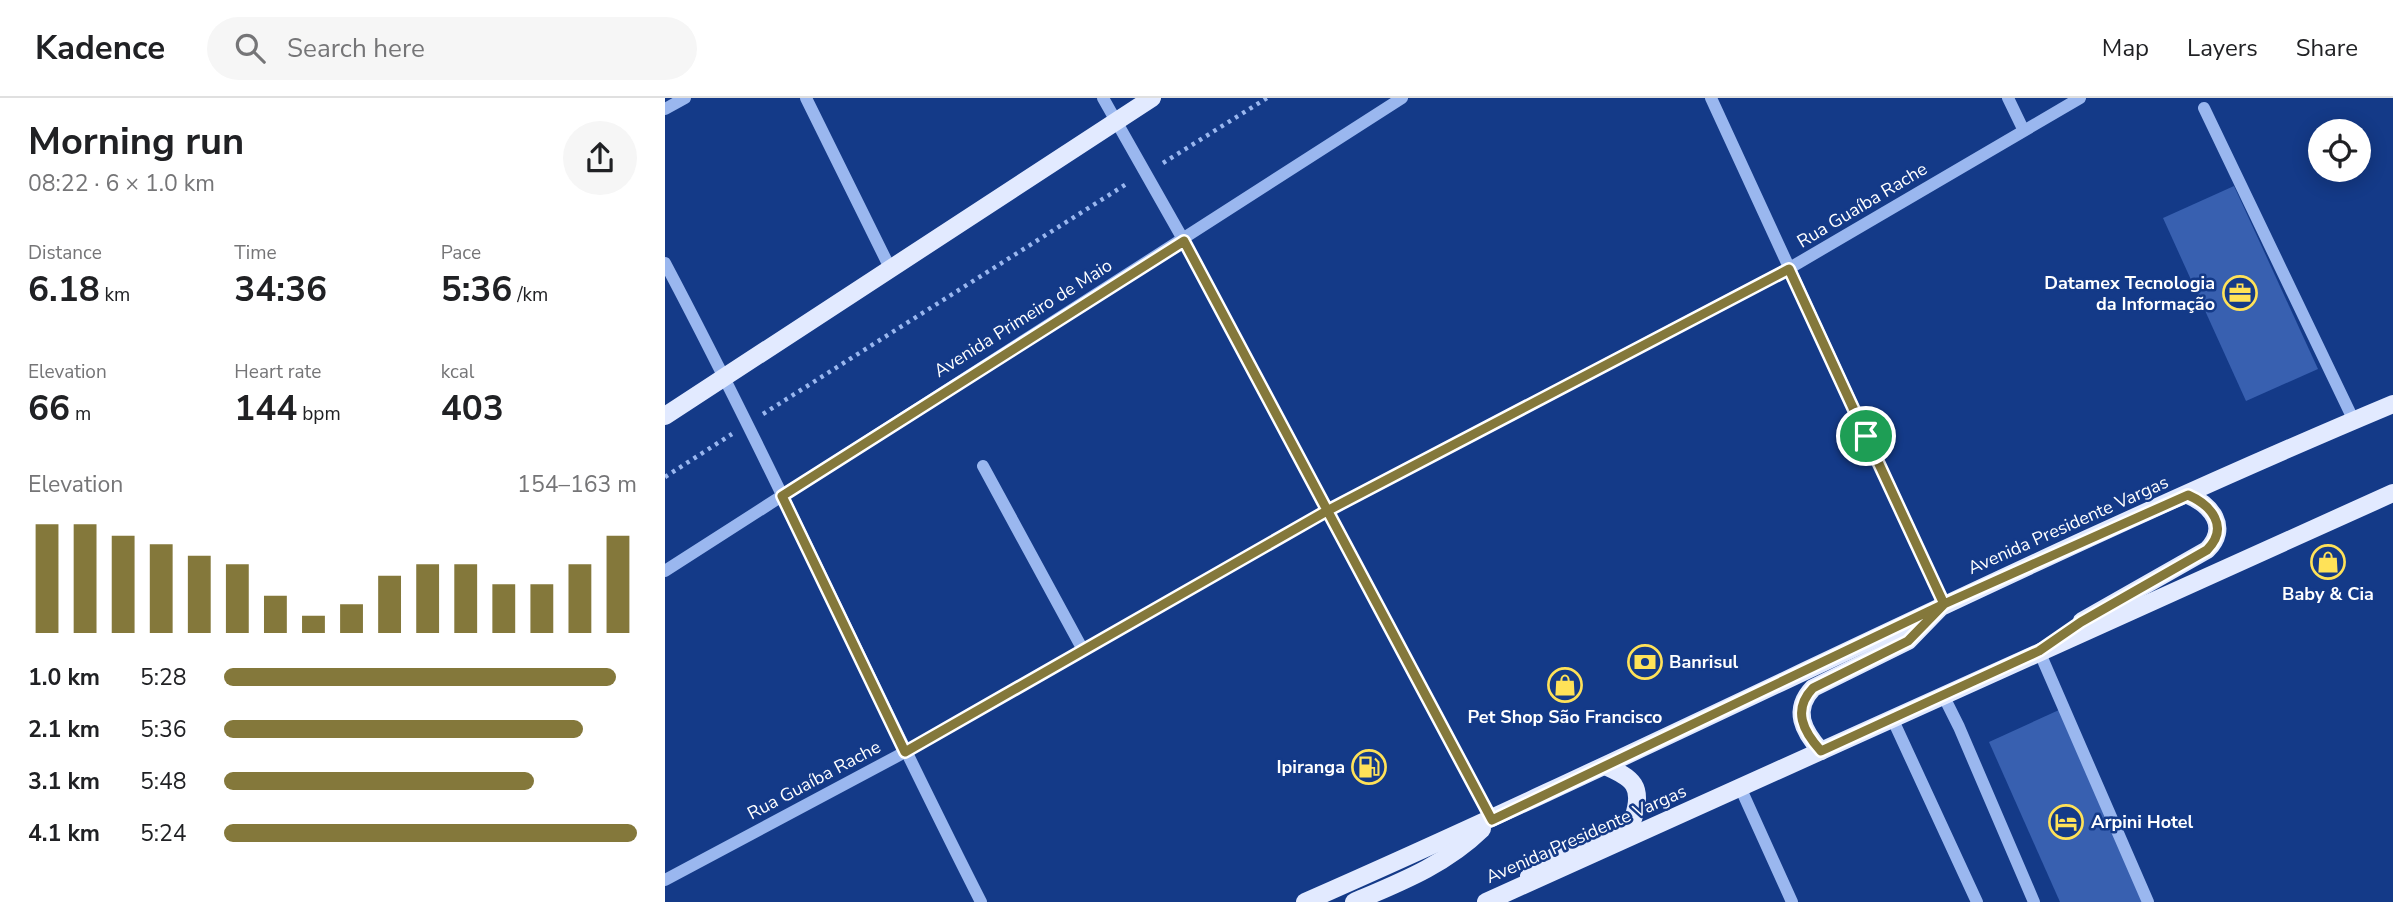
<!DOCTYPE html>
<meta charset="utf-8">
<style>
:root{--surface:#fff;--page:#f6f6f6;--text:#202124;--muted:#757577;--line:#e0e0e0;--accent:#84783b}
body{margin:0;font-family:"Nunito Sans",sans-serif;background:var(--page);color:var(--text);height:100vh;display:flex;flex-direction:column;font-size:26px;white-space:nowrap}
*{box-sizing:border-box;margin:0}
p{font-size:23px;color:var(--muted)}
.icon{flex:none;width:38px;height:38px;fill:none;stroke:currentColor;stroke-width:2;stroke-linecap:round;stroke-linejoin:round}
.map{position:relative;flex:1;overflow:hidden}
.panel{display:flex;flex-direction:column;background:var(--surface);width:665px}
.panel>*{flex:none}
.fabs{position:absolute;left:1643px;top:21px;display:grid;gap:14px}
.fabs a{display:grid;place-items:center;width:63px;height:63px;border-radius:50%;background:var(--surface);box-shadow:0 4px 18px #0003;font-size:35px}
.pin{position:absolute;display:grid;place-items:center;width:60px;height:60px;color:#fff;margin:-30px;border:4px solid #fff;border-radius:50%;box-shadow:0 2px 7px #0007}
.round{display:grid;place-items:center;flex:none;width:74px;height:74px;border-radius:37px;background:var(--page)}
.summary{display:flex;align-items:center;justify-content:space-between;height:119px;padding:0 28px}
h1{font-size:38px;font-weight:700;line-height:52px}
.figures{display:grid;grid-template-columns:repeat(3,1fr);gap:10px;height:119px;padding:7px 28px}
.figures div{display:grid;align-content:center}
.figures b{font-size:35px;font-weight:700}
.figures small{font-size:19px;font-weight:400}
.figures p{font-size:19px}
.chart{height:196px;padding:14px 28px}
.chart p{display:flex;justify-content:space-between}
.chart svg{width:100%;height:126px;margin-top:7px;stroke:var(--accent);stroke-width:6}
ul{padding:0 28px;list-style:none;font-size:23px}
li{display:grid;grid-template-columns:112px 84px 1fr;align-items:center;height:52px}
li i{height:18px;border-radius:9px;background:var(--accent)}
header{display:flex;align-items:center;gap:42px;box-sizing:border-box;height:98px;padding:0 35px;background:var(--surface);border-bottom:2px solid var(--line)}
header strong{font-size:33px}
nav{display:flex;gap:38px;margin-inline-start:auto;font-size:24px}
.search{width:490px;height:63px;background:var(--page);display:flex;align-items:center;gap:18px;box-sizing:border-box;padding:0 24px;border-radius:38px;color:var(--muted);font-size:26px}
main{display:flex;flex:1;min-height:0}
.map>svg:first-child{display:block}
.building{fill:#3860b0}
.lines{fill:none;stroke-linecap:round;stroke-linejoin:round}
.path{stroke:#9ab7ef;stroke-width:4.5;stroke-dasharray:3.5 5;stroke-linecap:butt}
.minor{stroke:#9ab7ef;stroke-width:12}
.major{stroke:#e2eaff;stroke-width:18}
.route-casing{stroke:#fff;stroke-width:14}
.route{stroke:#84783b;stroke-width:9}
.labels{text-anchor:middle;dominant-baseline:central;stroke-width:5;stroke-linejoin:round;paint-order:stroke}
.street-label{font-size:18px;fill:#fff;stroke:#143a88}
.poi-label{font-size:18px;font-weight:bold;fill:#fff;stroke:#143a88;text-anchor:end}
</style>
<header>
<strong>Kadence</strong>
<div class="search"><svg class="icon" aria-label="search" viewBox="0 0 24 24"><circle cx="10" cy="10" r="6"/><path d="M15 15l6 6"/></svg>Search here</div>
<nav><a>Map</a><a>Layers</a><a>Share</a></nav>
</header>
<main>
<section class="panel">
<div class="summary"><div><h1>Morning run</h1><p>08:22 · 6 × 1.0 km</p></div><a class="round"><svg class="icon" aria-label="share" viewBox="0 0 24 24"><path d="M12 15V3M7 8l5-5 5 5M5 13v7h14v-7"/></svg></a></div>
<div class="figures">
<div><p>Distance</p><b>6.18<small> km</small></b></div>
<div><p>Time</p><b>34:36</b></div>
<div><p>Pace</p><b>5:36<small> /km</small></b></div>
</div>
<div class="figures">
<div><p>Elevation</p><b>66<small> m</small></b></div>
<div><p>Heart rate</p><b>144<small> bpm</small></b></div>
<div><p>kcal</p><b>403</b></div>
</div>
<div class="chart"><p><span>Elevation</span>154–163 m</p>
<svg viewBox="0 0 160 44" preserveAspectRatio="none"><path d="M5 44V6M15 44V6M25 44V10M35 44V13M45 44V17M55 44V20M65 44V31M75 44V38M85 44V34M95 44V24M105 44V20M115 44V20M125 44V27M135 44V27M145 44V20M155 44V10"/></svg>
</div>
<ul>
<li><b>1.0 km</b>5:28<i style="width:95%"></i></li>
<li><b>2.1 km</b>5:36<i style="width:87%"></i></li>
<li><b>3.1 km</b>5:48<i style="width:75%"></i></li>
<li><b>4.1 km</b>5:24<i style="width:100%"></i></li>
</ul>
</section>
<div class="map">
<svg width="1728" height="804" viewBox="0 0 1728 804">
<rect width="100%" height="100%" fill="#143a88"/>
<g class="building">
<polygon points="1569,88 1653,271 1581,303 1498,120"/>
<polygon points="1394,612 1478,804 1395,804 1324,644"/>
</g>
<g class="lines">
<g class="path">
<polyline points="498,65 602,0"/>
<polyline points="98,316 463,85"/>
<polyline points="0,379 67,336"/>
</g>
<g class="minor">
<polyline points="141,0 225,170"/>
<polyline points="438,0 519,143 827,722"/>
<polyline points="1046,0 1279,506"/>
<polyline points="1343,0 1358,31"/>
<polyline points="1539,10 1689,323"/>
<polyline points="0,11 20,0"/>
<path d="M0,165C111,375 208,592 316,804"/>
<polyline points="318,368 418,552"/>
<polyline points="0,473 737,0"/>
<polyline points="1374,553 1483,804"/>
<polyline points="1278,597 1294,629 1369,804"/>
<polyline points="1227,620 1312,804"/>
<polyline points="1075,689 1127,804"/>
<polyline points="0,782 240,654 660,414 1123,171 1415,0"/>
</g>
<g class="major">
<polyline points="0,318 487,0"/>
<path d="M1417,523L1542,452C1565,429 1546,407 1523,397"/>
<path d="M1156,653C1138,633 1127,612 1148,590L1243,543L1274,511"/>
<path d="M864,778L898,752L968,721C979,688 968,680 940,668"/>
<path d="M640,804C1005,644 1360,460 1728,306"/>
<path d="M689,804C736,784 780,767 817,731"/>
<polyline points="821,804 1728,395"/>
</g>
</g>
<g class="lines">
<g class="route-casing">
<path id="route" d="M1201,338L1124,171L660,414L240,654L117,398L519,143L827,722L1279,506L1243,543L1148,590C1127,612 1138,633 1156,653L1374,553L1416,524L1542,452C1565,429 1546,407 1523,397L1279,506L1201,338"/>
</g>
<use href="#route" class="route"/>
</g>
<defs>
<g id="office-ring" transform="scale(1.75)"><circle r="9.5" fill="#143a88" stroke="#ffe258" stroke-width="1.5"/><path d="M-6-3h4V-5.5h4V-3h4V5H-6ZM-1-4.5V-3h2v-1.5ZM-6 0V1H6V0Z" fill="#ffe258"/></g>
<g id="shop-ring" transform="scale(1.75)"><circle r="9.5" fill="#143a88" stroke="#ffe258" stroke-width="1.5"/><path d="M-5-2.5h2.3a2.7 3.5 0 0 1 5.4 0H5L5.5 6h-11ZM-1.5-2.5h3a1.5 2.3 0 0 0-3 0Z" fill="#ffe258"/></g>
<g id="bank-ring" transform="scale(1.75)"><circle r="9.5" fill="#143a88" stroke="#ffe258" stroke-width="1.5"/><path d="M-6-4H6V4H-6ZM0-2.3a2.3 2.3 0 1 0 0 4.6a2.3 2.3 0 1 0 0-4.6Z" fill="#ffe258"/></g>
<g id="fuel-ring" transform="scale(1.75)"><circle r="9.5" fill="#143a88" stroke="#ffe258" stroke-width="1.5"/><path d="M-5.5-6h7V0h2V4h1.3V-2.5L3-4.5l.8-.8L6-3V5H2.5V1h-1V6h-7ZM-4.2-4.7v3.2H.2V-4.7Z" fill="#ffe258"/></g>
<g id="hotel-ring" transform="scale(1.75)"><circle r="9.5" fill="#143a88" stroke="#ffe258" stroke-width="1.5"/><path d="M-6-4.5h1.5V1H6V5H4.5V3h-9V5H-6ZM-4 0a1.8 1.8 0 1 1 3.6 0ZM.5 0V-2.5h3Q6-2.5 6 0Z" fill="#ffe258"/></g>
</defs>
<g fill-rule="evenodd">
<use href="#office-ring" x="1575" y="195"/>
<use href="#shop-ring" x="1663" y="464"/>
<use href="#bank-ring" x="980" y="564"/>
<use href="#shop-ring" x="900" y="587"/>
<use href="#fuel-ring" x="704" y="669"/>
<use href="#hotel-ring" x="1401" y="724"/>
</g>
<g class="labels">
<g class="street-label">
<text transform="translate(1197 107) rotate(-31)">Rua Guaíba Rache</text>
<text transform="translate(358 220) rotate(-32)">Avenida Primeiro de Maio</text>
<text transform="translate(1403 427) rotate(-24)">Avenida Presidente Vargas</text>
<text transform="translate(149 682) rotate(-28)">Rua Guaíba Rache</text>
<text transform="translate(921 736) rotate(-24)">Avenida Presidente Vargas</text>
</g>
<g class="poi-label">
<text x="1550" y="185">Datamex Tecnologia<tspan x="1550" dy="21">da Informação</tspan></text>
<text x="1663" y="496" text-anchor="middle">Baby &amp; Cia</text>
<text x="1004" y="564" text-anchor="start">Banrisul</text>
<text x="900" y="619" text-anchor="middle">Pet Shop São Francisco</text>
<text x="680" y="669">Ipiranga</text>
<text x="1426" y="724" text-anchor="start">Arpini Hotel</text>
</g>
</g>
</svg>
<div class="fabs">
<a><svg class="icon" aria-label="locate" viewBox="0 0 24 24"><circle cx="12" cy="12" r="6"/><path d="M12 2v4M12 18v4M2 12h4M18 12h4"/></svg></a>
</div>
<div class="pin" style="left:1201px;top:338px;background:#1e9e55"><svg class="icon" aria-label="arrive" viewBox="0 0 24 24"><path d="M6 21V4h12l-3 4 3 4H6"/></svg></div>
</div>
</main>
